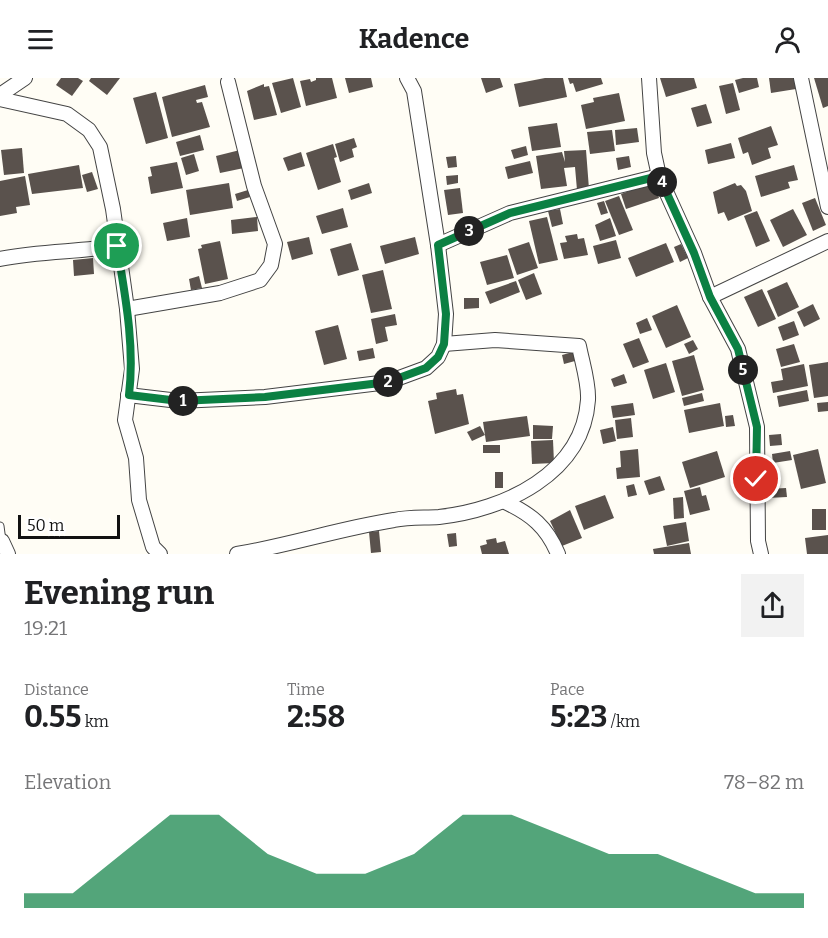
<!DOCTYPE html>
<meta charset="utf-8">
<style>
:root{--surface:#fff;--page:#f2f2f2;--text:#202124;--muted:#757577;--accent:#0b8043}
body{margin:0;font-family:Bitter,serif;background:var(--page);color:var(--text);height:100vh;display:flex;flex-direction:column;font-size:22px;white-space:nowrap}
*{box-sizing:border-box;margin:0}
p{font-size:20px;color:var(--muted)}
.icon{flex:none;width:33px;height:33px;fill:none;stroke:currentColor;stroke-width:2;stroke-linecap:round;stroke-linejoin:round}
.map{position:relative;height:476px;overflow:hidden}
.drawer{display:flex;flex-direction:column;background:var(--surface);flex:1}
.drawer>*{flex:none}
.scale{position:absolute;left:18px;bottom:15px;width:102px;box-sizing:border-box;padding-left:6px;border:3px solid #111;border-top:0;font-size:16px;line-height:21px;white-space:nowrap;color:#111;-webkit-text-stroke:4px #fff;paint-order:stroke}
.pin{position:absolute;display:grid;place-items:center;width:51px;height:51px;color:#fff;margin:-26px;border:3px solid #fff;border-radius:50%;box-shadow:0 2px 6px #0007}
.km{position:absolute;width:30px;height:30px;margin:-15px;border-radius:50%;background:#222;color:#fff;font-size:16px;line-height:30px;text-align:center}
.round{display:grid;place-items:center;flex:none;width:63px;height:63px;border-radius:0px;background:var(--page)}
.overview{display:flex;align-items:center;justify-content:space-between;height:102px;padding:0 24px}
h1{font-size:33px;font-weight:700;line-height:45px}
.figures{display:grid;grid-template-columns:repeat(3,1fr);gap:9px;height:102px;padding:6px 24px}
.figures div{display:grid;align-content:center}
.figures b{font-size:30px;font-weight:700}
.figures small{font-size:16px;font-weight:400}
.figures p{font-size:16px}
.chart{height:168px;padding:12px 24px}
.chart p{display:flex;justify-content:space-between}
.chart svg{width:100%;height:108px;margin-top:6px;fill:var(--accent);opacity:.7}
header{display:flex;justify-content:space-between;align-items:center;height:78px;padding:0 24px;background:var(--surface);font-size:27px;font-weight:700}
.map>svg:first-child{display:block}
.building{fill:#5a524d}
.lines{fill:none;stroke-linecap:round;stroke-linejoin:round}
.lane-casing{stroke:#444;stroke-width:9}
.street-casing{stroke:#444;stroke-width:16}
.lane{stroke:#fff;stroke-width:7}
.street{stroke:#fff;stroke-width:14}
.route-casing{stroke:#fff;stroke-width:12}
.route{stroke:#0b8043;stroke-width:8}
</style>
<header><svg class="icon" aria-label="menu" viewBox="0 0 24 24"><path d="M4 6h16M4 12h16M4 18h16"/></svg>Kadence<svg class="icon" aria-label="person" viewBox="0 0 24 24"><circle cx="12" cy="8" r="4"/><path d="M4 21q1-7 8-7t8 7"/></svg></header>
<div class="map">
<svg width="828" height="476" viewBox="0 0 828 476">
<rect width="100%" height="100%" fill="#fffdf5"/>
<g class="building">
<polygon points="61,0 78,0 83,3 72,18 56,7"/>
<polygon points="91,0 120,0 107,17 89,3"/>
<polygon points="293,0 301,29 281,35 272,5"/>
<polygon points="316,0 332,0 337,20 306,28 300,3 310,1 311,4 316,2"/>
<polygon points="345,0 371,0 373,9 349,15"/>
<polygon points="481,0 500,0 503,9 486,15"/>
<polygon points="545,0 563,0 567,19 519,29 514,6"/>
<polygon points="568,0 601,0 603,6 576,14 573,5 570,6"/>
<polygon points="660,0 694,0 697,10 666,19"/>
<polygon points="743,0 757,0 759,9 739,15 735,2"/>
<polygon points="769,0 794,0 796,11 771,15"/>
<polygon points="814,0 828,0 828,28 823,30"/>
<polygon points="733,5 740,32 726,36 719,8"/>
<polygon points="264,6 264,9 269,8 277,37 254,42 247,13"/>
<polygon points="205,7 208,19 196,22 197,25 202,24 210,49 172,59 162,19"/>
<polygon points="156,14 168,60 146,66 133,20"/>
<polygon points="619,15 625,43 586,51 581,27 594,24 593,20"/>
<polygon points="706,26 712,45 697,49 691,30"/>
<polygon points="557,45 561,69 532,73 528,49"/>
<polygon points="771,48 778,67 768,70 771,80 752,87 748,74 743,76 738,60"/>
<polygon points="637,50 639,64 616,67 615,52"/>
<polygon points="612,52 615,73 590,76 587,54"/>
<polygon points="200,57 204,72 180,78 176,64"/>
<polygon points="354,60 357,69 352,71 354,79 340,84 335,66"/>
<polygon points="731,65 735,80 708,86 705,72"/>
<polygon points="333,66 337,79 334,80 341,104 318,112 306,75"/>
<polygon points="526,68 528,77 514,81 511,72"/>
<polygon points="22,70 24,95 4,97 1,72"/>
<polygon points="240,72 244,90 220,95 216,78"/>
<polygon points="586,72 589,111 577,112 575,89 564,90 567,108 541,111 536,78 562,74 565,84 564,73"/>
<polygon points="301,74 305,88 288,93 283,80"/>
<polygon points="194,76 199,93 186,97 181,80"/>
<polygon points="456,78 457,89 448,90 446,79"/>
<polygon points="629,78 631,89 618,92 616,80"/>
<polygon points="530,83 533,95 508,101 505,89"/>
<polygon points="177,84 183,110 151,116 148,99 152,98 150,89"/>
<polygon points="79,87 83,110 32,116 28,96"/>
<polygon points="794,87 798,102 788,104 790,110 761,119 755,98"/>
<polygon points="92,94 98,111 87,114 82,97"/>
<polygon points="458,97 458,105 447,107 446,98"/>
<polygon points="25,98 30,127 16,129 17,135 0,138 0,103"/>
<polygon points="654,104 659,120 626,131 621,116"/>
<polygon points="229,105 233,130 190,137 186,112"/>
<polygon points="369,105 372,115 351,122 348,112"/>
<polygon points="735,105 737,108 741,107 746,113 752,133 728,143 724,134 718,136 713,114"/>
<polygon points="460,110 463,135 448,137 444,112"/>
<polygon points="248,112 250,119 237,123 235,116"/>
<polygon points="619,118 633,152 619,157 605,123"/>
<polygon points="815,120 826,147 813,153 802,125"/>
<polygon points="604,123 608,135 601,137 597,125"/>
<polygon points="343,130 348,149 322,156 316,138"/>
<polygon points="560,131 563,146 552,149 548,133"/>
<polygon points="793,131 807,157 783,169 770,142"/>
<polygon points="757,133 770,163 756,169 744,138"/>
<polygon points="257,139 258,153 232,156 231,142"/>
<polygon points="547,139 558,182 539,186 529,143"/>
<polygon points="187,140 190,159 167,163 163,145"/>
<polygon points="610,140 616,158 600,163 595,147"/>
<polygon points="577,156 578,161 584,160 588,177 564,181 560,165 567,164 565,158"/>
<polygon points="309,159 313,176 292,182 287,164"/>
<polygon points="415,159 419,176 385,186 380,168"/>
<polygon points="616,162 621,180 598,186 593,168"/>
<polygon points="220,163 228,201 205,206 198,171 202,170 201,167"/>
<polygon points="529,164 538,190 517,197 508,171"/>
<polygon points="351,165 359,192 338,198 330,171"/>
<polygon points="666,165 674,184 636,199 628,180"/>
<polygon points="681,166 688,180 680,184 674,169"/>
<polygon points="507,177 514,200 487,207 480,184"/>
<polygon points="93,180 94,196 74,198 73,182"/>
<polygon points="383,192 392,231 371,235 362,197"/>
<polygon points="534,195 542,216 526,222 518,202"/>
<polygon points="199,198 202,210 191,212 189,201"/>
<polygon points="516,203 520,214 490,226 485,214"/>
<polygon points="787,204 799,229 778,239 767,213"/>
<polygon points="762,211 776,241 758,249 744,219"/>
<polygon points="464,220 479,220 479,230 464,231"/>
<polygon points="813,226 820,241 804,249 797,234"/>
<polygon points="677,227 691,259 666,270 652,238"/>
<polygon points="395,236 397,247 385,249 388,263 376,266 371,241"/>
<polygon points="647,240 652,252 640,256 636,245"/>
<polygon points="794,243 799,257 783,263 778,249"/>
<polygon points="338,247 347,281 324,287 315,253"/>
<polygon points="639,260 649,284 633,290 623,266"/>
<polygon points="693,262 698,271 689,276 684,266"/>
<polygon points="794,266 800,284 781,289 776,271"/>
<polygon points="373,270 375,280 359,283 357,273"/>
<polygon points="573,274 575,283 564,286 562,277"/>
<polygon points="694,277 704,312 682,318 672,283"/>
<polygon points="828,284 828,318 814,320 809,287"/>
<polygon points="666,285 675,314 653,321 644,292"/>
<polygon points="804,286 808,308 773,315 771,304 783,302 781,291"/>
<polygon points="624,296 627,305 614,309 611,301"/>
<polygon points="456,311 457,317 463,316 469,346 435,356 428,323 437,321 436,315"/>
<polygon points="807,312 809,323 779,329 777,318"/>
<polygon points="702,315 704,323 684,328 682,320"/>
<polygon points="828,324 828,333 818,334 817,325"/>
<polygon points="633,325 635,337 613,340 611,328"/>
<polygon points="720,325 724,348 689,355 684,332"/>
<polygon points="733,337 735,348 726,349 725,338"/>
<polygon points="527,338 530,358 486,364 483,344"/>
<polygon points="631,340 633,359 617,361 615,342"/>
<polygon points="533,347 553,348 552,361 533,361"/>
<polygon points="480,348 485,357 472,363 467,354"/>
<polygon points="613,349 616,363 603,366 600,352"/>
<polygon points="781,356 782,367 770,368 769,357"/>
<polygon points="553,362 554,385 532,386 531,363"/>
<rect x="483" y="367" width="17" height="8"/>
<polygon points="638,371 640,399 617,401 616,390 621,389 620,373"/>
<polygon points="818,371 826,405 801,411 793,377"/>
<polygon points="717,373 725,399 690,410 682,384"/>
<polygon points="790,373 792,382 773,385 772,376"/>
<rect x="495" y="394" width="8" height="16"/>
<polygon points="660,398 665,412 649,417 644,403"/>
<polygon points="634,406 637,417 628,419 626,408"/>
<polygon points="700,409 702,418 706,417 710,432 690,437 684,413"/>
<polygon points="786,410 787,419 767,420 767,411"/>
<polygon points="605,417 614,440 584,452 575,428"/>
<polygon points="683,419 684,440 674,441 673,420"/>
<rect x="812" y="431" width="14" height="21"/>
<polygon points="570,432 582,460 562,468 550,443"/>
<polygon points="686,444 689,463 667,468 663,448"/>
<polygon points="379,453 381,474 371,475 369,454"/>
<polygon points="456,455 457,468 449,469 447,456"/>
<polygon points="828,457 828,476 807,476 805,460"/>
<polygon points="496,460 497,465 505,463 509,476 482,476 480,468 487,466 486,462"/>
<polygon points="689,465 691,476 654,476 653,471"/>
</g>
<g class="lines">
<g class="lane-casing">
<polyline id="lane" points="0,448 2,463"/>
</g>
<g class="street-casing">
<g id="street">
<polyline points="649,0 654,75 659,98 694,175 710,219 738,271 757,349 758,463 761,476"/>
<polyline points="801,0 828,129"/>
<polyline points="0,17 25,0"/>
<polyline points="0,21 67,36 89,52 100,69 113,131 127,231 132,291 125,342 136,380 139,422 153,469 160,476"/>
<polyline points="438,167 510,135 659,98"/>
<path d="M0,181C39,173 78,174 117,168"/>
<polyline points="710,219 828,163"/>
<polyline points="127,231 220,215 260,202 271,187 275,166 254,108 228,4"/>
<polyline points="128,317 179,323 265,319 388,304 426,290 438,279 444,266 446,236 438,167 414,13 407,0"/>
<path d="M505,424C531,436 547,449 558,476"/>
<polyline points="2,463 8,476"/>
<path d="M237,476C290,467 342,450 394,442C409,439 424,440 439,439C504,432 583,396 588,322C589,305 582,284 579,268L495,262L444,266"/>
</g>
</g>
<use href="#lane" class="lane"/>
<use href="#street" class="street"/>
</g>
<g class="lines">
<g class="route-casing">
<path id="route" d="M117,168C125,217 135,267 129,317L179,323L265,319L388,304L426,290L438,279L444,266L446,236L438,167L510,135L659,98L694,175L710,219L738,271L757,349L756,401"/>
</g>
<use href="#route" class="route"/>
</g>
</svg>
<div class="scale">50 m</div>
<div class="pin" style="left:117px;top:168px;background:#1e9e55"><svg class="icon" aria-label="arrive" viewBox="0 0 24 24"><path d="M6 21V4h12l-3 4 3 4H6"/></svg></div>
<div class="pin" style="left:756px;top:401px;background:#d93025"><svg class="icon" aria-label="check" viewBox="0 0 24 24"><path d="M5 12l5 5 9-10"/></svg></div>
<b class="km" style="left:183px;top:323px">1</b>
<b class="km" style="left:388px;top:304px">2</b>
<b class="km" style="left:469px;top:153px">3</b>
<b class="km" style="left:662px;top:104px">4</b>
<b class="km" style="left:743px;top:292px">5</b>
</div>
<section class="drawer">
<div class="overview"><div><h1>Evening run</h1><p>19:21</p></div><a class="round"><svg class="icon" aria-label="share" viewBox="0 0 24 24"><path d="M12 15V3M7 8l5-5 5 5M5 13v7h14v-7"/></svg></a></div>
<div class="figures">
<div><p>Distance</p><b>0.55<small> km</small></b></div>
<div><p>Time</p><b>2:58</b></div>
<div><p>Pace</p><b>5:23<small> /km</small></b></div>
</div>
<div class="chart"><p><span>Elevation</span>78–82 m</p>
<svg viewBox="0 0 160 44" preserveAspectRatio="none"><path d="M0 44V38L10 38L20 22L30 6L40 6L50 22L60 30L70 30L80 22L90 6L100 6L110 14L120 22L130 22L140 30L150 38L160 38V44z"/></svg>
</div>
</section>
